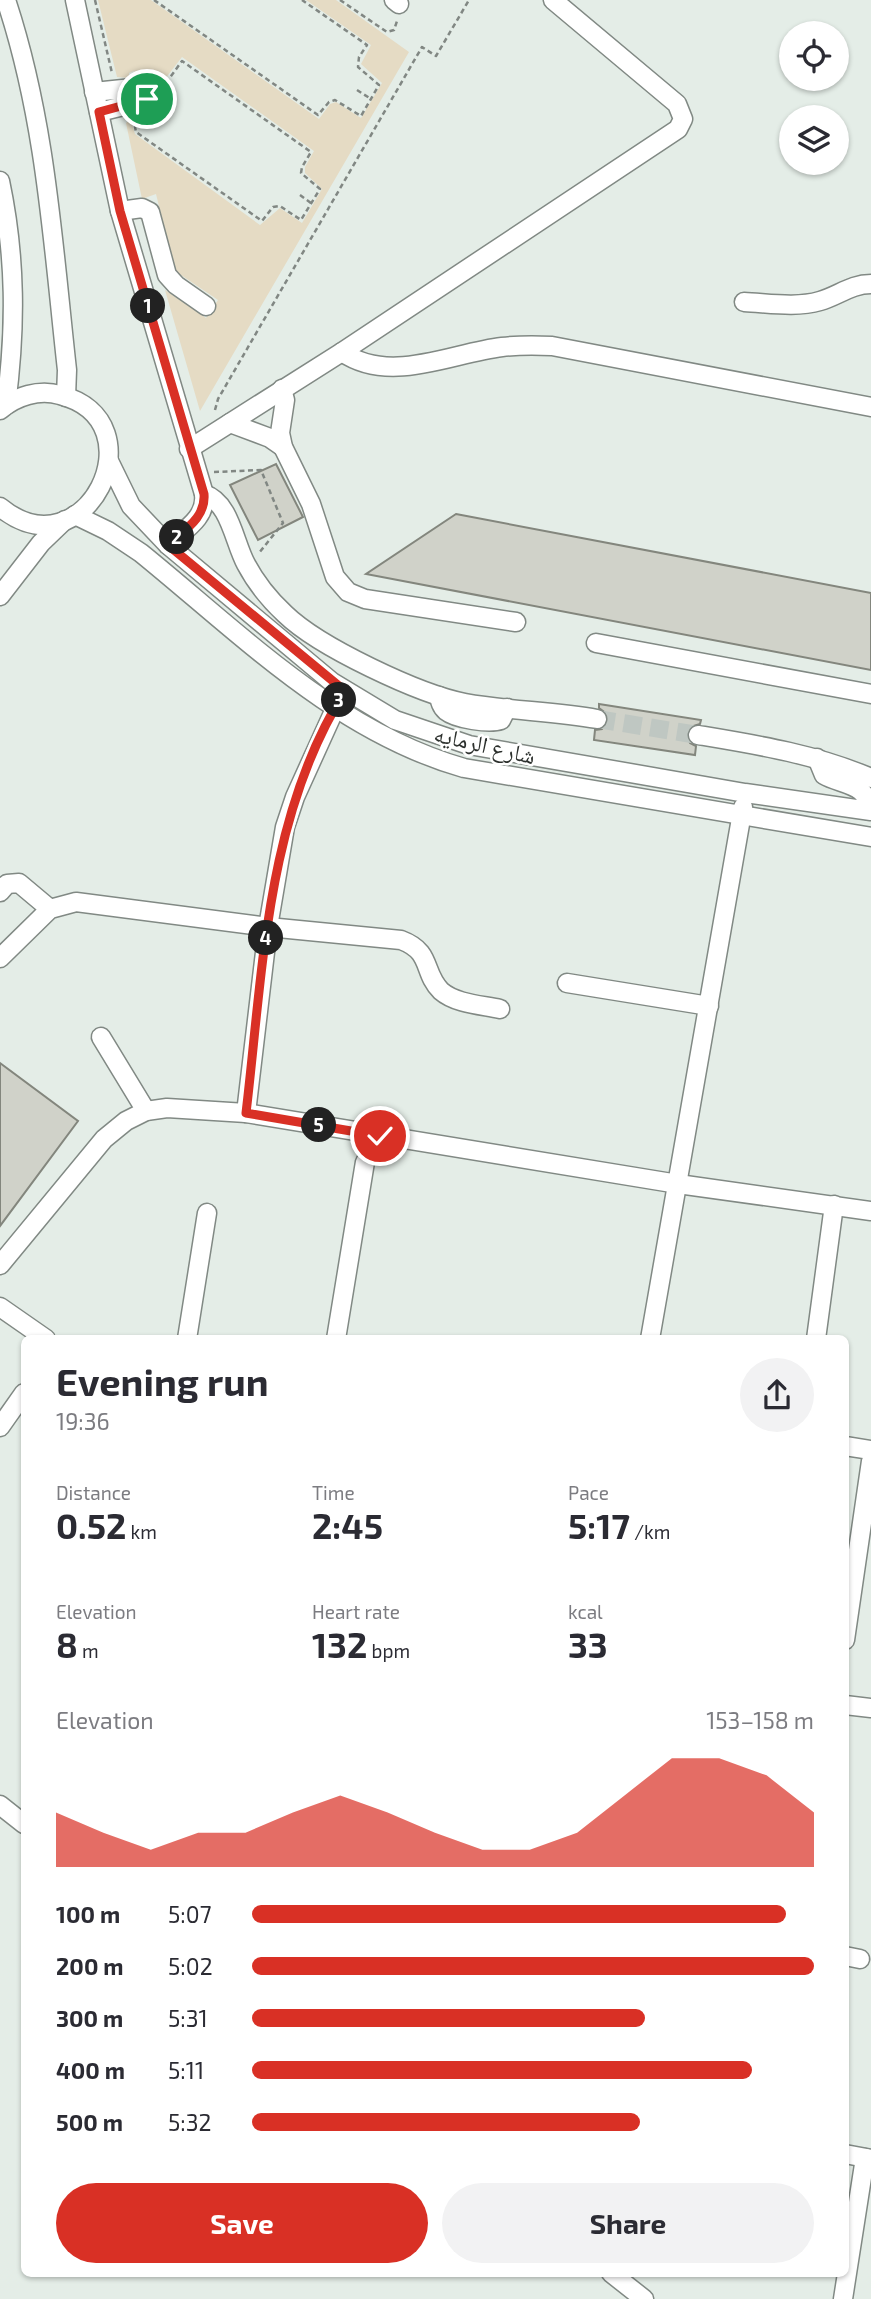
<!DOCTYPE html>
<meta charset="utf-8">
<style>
:root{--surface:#fff;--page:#f2f2f3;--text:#2b2b33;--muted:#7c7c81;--accent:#d93025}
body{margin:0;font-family:"Exo 2","Noto Naskh Arabic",sans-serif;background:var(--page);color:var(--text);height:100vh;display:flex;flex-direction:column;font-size:26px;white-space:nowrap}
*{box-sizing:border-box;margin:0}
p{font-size:23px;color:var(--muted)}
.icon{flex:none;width:38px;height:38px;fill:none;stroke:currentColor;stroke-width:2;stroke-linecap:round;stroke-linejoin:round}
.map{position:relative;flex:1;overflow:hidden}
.details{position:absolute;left:21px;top:1335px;width:828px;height:942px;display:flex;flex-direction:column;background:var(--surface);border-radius:10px;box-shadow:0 2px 5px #0004}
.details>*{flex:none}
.tools{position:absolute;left:779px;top:21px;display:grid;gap:14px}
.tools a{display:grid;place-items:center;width:70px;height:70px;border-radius:50%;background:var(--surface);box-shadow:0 2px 5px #0004;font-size:35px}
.pin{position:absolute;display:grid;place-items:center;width:60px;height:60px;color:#fff;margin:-30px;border:4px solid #fff;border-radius:50%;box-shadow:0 2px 7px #0007}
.km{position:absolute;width:35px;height:35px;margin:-18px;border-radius:50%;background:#222;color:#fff;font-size:19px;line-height:35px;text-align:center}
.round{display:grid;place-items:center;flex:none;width:74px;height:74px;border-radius:37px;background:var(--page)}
.summary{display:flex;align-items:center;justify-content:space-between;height:119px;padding:0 35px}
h1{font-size:38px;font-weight:700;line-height:52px}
.stats{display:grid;grid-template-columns:repeat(3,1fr);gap:10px;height:119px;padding:7px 35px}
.stats div{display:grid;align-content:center}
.stats b{font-size:35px;font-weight:700}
.stats small{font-size:19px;font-weight:400}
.stats p{font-size:19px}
.chart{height:196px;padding:14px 35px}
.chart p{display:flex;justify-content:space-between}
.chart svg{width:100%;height:126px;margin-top:7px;fill:var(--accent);opacity:.7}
.primary-button{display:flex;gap:14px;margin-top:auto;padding:14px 35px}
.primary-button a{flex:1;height:80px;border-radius:42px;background:var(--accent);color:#fff;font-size:28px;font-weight:700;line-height:80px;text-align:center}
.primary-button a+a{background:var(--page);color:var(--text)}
ul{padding:0 35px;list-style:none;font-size:23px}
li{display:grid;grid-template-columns:112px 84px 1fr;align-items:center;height:52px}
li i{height:18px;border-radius:9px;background:var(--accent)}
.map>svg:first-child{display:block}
.green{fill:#e5dbc4}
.building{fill:#d0d2c9;stroke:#83867d;stroke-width:2}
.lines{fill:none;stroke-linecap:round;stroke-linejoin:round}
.minor-tunnel{stroke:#bfc7c2;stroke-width:18;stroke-dasharray:18 9;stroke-linecap:butt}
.minor-casing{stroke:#818984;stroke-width:21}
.path{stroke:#818783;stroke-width:2.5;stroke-dasharray:5 3.5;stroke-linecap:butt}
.minor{stroke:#fff;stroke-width:18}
.route-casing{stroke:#fff;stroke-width:14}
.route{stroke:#d93025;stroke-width:9}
.labels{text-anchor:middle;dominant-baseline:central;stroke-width:5;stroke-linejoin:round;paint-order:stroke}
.street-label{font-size:23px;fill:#2c302d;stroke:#fff}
</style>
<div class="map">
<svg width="871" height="2299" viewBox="0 0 871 2299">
<rect width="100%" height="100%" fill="#e4ede7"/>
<polygon class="green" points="98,0 151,0 319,119 330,104 336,102 361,118 382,83 361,64 371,45 306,0 336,0 409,52 200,411 165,290 206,318 218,300 175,271 156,194 142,199 126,123 136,115 132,124 135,134 260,225 280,208 302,223 322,189 305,173 305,167 314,151 182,57 165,79 136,75 134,71 129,73 129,78 117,77"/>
<g class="building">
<polygon points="276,464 303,517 258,540 230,485"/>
<polygon points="456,514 871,593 871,670 366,574"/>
<polygon points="599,704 701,720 700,724 690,727 687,734 690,743 696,746 695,755 594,740 595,730 602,729 608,721 607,714 599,708"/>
<polygon points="0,1063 78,1121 0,1226"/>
</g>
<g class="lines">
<polyline class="minor-tunnel" points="597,719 698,735"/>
<g class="minor-casing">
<g id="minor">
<path d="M6,0C46,120 53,245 67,370L66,397"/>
<path d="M75,0L120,211L204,494C207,518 184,530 168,545"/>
<polyline points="394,0 399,4"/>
<polyline points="94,92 142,87 153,93 144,101 99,112"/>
<path d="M0,181C16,257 16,328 6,405"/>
<polyline points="120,211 142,208 150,212 167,275 176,285 206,306"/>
<path d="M744,302C768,303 796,308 820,301C838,296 851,284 871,284"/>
<path d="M342,352C390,385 451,353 502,347C519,345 535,345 552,346L871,407"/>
<polyline points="282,389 285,400 280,433 283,447 311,504 335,577 348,592 365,599 516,622"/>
<path d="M0,410C16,396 39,389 60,395C162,421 85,577 0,507"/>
<polyline points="230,423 270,438 283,447"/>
<polyline points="189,449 342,352 678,129 683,119 677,104 553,0"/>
<polyline points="109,461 131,506 168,545 332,682 395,720 469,745 745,793 871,811"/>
<path d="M204,494C230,502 234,542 246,564C256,583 270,600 285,614C319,647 419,694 465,703C509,711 553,711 597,719"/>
<path d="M75,515L108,531L141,553C242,635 337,732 464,768L871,837"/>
<polyline points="0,596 41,543 65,520"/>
<polyline points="596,643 871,694"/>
<path d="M439,696C440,701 441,707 446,711C456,719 489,724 501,720L507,708"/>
<path d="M698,735C758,745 815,754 871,778"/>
<path d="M817,758L824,775C841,785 871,784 867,810"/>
<polyline points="0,892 7,884 19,883 50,909"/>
<path d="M0,958L50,909L76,902L268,927L401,940C433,952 422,972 441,991C456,1004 482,1005 500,1009"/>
<polyline points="567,983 709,1006"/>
<polyline points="101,1037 146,1111"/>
<polyline points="246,1113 268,927 285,827 295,797 339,700"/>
<polyline points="0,1265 104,1139 126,1121 146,1111 167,1108 246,1113 678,1184 871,1211"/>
<polyline points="0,1307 46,1339"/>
<polyline points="187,1339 207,1213"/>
<polyline points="336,1339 365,1162"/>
<polyline points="650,1339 743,807"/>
<polyline points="816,1339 834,1205"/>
<polyline points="0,1427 24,1393"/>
<polyline points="845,1446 871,1450"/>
<polyline points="845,1640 871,1461"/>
<polyline points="845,1705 871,1708"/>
<polyline points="0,1805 24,1824"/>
<polyline points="845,1956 860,1959"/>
<polyline points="845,2154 871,2159"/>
<polyline points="611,2273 644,2299"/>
<polyline points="843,2299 865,2158"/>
</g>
</g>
<g class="path">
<polyline points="95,0 112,73"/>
<polyline points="154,0 318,115 329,102 335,100 361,116 379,85 358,67 359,57 367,45 302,0"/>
<polyline points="340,0 387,32 394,30 397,21"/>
<polyline points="357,90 371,99"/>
<polyline points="141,119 135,127 136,132 262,221 273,207 280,206 301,220 320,189 301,173 302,167 311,152 182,61 166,83"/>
<polyline points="300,195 311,203"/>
<polyline points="215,410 218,399 422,47 436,56 469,0"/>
<polyline points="214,472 261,470 283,523 259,553"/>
</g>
<use href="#minor" class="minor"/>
</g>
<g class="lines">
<g class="route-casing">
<path id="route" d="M147,99L99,112L120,211L204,494C206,518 184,530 168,545L345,691C266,816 263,971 246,1113L380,1136"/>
</g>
<use href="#route" class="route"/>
</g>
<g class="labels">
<g class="street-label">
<text transform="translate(485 744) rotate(13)">شارع الرمايه</text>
</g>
</g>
</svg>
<div class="tools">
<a><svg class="icon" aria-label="locate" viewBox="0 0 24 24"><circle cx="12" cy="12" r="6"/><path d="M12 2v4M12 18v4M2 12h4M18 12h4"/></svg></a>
<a><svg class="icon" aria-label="layers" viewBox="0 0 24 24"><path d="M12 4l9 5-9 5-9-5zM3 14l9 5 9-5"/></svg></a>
</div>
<div class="pin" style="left:147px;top:99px;background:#1e9e55"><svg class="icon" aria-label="arrive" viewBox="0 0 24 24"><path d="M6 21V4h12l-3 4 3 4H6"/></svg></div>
<div class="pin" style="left:380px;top:1136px;background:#d93025"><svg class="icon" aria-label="check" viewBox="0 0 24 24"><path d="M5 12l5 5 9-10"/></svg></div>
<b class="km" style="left:148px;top:306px">1</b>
<b class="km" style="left:177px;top:537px">2</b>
<b class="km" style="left:339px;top:700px">3</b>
<b class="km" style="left:266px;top:938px">4</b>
<b class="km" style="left:319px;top:1125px">5</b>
<section class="details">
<div class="summary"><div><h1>Evening run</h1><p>19:36</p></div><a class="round"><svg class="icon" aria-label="share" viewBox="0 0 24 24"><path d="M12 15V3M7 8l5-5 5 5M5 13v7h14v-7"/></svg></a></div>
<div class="stats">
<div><p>Distance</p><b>0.52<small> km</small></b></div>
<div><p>Time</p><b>2:45</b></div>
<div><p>Pace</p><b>5:17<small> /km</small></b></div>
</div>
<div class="stats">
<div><p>Elevation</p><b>8<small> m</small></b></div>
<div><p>Heart rate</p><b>132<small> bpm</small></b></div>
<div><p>kcal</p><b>33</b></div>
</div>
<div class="chart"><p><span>Elevation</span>153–158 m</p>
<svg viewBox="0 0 160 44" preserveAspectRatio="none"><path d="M0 44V25L10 32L20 38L30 32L40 32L50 25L60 19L70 25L80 32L90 38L100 38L110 32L120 19L130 6L140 6L150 12L160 25V44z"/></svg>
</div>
<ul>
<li><b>100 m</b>5:07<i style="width:95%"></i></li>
<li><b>200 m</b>5:02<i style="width:100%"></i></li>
<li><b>300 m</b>5:31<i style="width:70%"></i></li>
<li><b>400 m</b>5:11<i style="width:89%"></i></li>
<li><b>500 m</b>5:32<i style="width:69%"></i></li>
</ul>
<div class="primary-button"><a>Save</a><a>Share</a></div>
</section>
</div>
